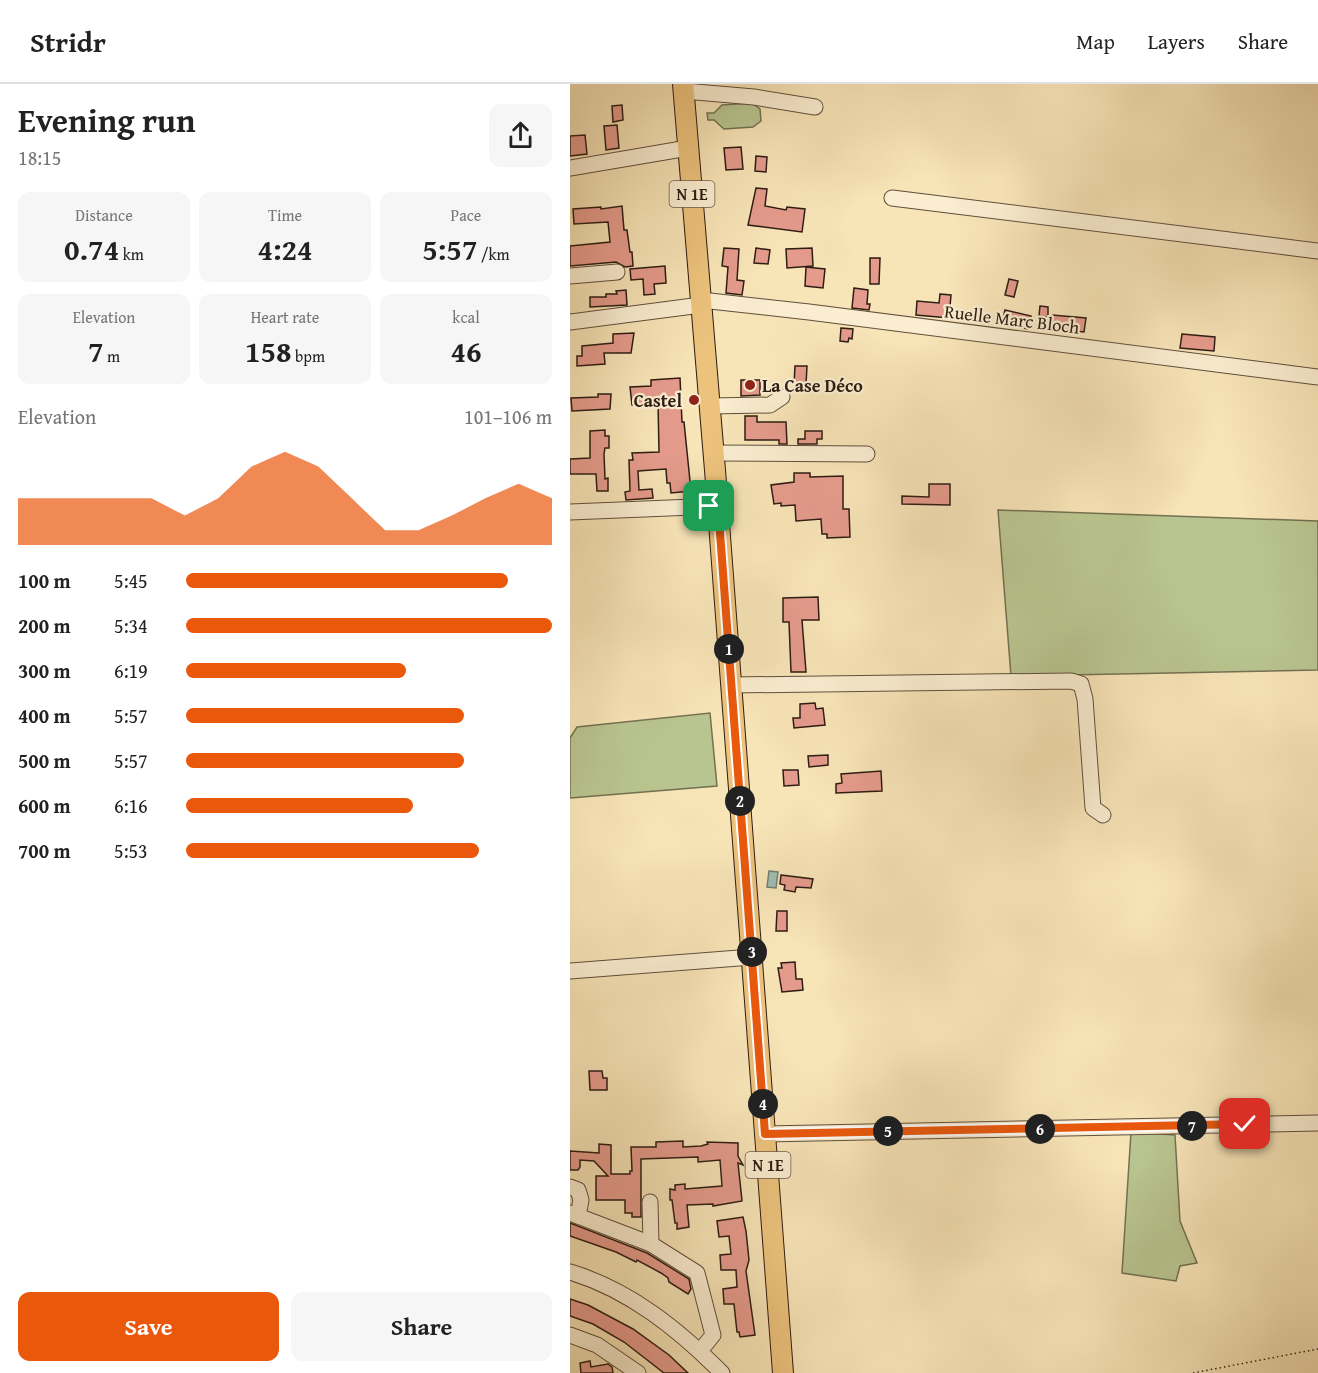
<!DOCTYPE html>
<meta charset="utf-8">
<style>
:root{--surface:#fff;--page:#f6f6f6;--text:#222;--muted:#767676;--line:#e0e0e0;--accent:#ea580c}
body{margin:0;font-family:"Gentium Book Plus",serif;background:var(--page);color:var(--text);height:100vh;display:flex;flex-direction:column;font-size:22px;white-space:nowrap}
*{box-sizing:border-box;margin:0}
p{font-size:20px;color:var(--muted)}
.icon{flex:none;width:33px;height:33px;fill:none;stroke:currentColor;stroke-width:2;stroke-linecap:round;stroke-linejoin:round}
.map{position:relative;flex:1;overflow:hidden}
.panel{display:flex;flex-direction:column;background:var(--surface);width:570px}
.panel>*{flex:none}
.pin{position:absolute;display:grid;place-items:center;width:51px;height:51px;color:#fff;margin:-26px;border-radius:12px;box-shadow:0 3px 9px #0006}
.km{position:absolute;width:30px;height:30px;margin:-15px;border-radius:50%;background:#222;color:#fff;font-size:16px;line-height:30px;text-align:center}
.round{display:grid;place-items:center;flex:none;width:63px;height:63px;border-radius:12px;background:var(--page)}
.headline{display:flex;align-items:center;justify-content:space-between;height:102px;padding:0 18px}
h1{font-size:33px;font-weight:800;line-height:45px}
.stats{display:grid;grid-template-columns:repeat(3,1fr);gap:9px;height:102px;padding:6px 18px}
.stats div{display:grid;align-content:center;border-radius:12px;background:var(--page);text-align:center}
.stats b{font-size:30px;font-weight:800}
.stats small{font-size:16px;font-weight:400}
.stats p{font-size:16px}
.chart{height:168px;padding:12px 18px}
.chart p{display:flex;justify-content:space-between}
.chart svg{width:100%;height:108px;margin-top:6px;fill:var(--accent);opacity:.7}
.cta{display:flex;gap:12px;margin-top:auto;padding:12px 18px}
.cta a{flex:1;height:69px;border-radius:12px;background:var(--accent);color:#fff;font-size:24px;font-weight:800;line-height:69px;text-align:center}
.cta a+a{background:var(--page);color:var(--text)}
ul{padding:0 18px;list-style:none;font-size:20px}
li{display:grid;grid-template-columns:96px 72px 1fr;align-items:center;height:45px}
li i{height:15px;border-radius:8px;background:var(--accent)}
header{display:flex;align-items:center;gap:36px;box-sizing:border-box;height:84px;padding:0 30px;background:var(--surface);border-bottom:2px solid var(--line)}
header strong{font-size:28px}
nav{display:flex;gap:33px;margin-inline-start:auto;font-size:21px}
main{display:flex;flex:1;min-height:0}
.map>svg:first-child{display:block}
.green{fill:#b9c590;stroke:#747152;stroke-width:1.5}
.water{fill:#9dbeb2;stroke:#717e72;stroke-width:1.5}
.building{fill:#e59b8c;stroke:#2e1d13;stroke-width:1.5}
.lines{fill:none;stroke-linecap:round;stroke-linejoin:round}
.minor-casing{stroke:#604f3c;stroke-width:17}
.major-casing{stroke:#2e1d13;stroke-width:22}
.path{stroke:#2e1d13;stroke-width:1.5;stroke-dasharray:1.5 3;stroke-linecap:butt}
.minor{stroke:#faedd0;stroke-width:15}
.major{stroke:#ecc27c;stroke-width:20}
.route-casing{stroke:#fff;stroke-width:12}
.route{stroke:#ea580c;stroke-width:8}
.poi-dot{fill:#8f2418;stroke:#faedd0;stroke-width:2}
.labels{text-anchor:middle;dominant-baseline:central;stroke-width:4.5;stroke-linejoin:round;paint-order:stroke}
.shield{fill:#faedd0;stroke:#6b5b4c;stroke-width:1.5}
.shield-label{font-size:16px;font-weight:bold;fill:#2e1d13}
.street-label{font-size:18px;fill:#2e1d13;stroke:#faedd0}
.poi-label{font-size:18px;font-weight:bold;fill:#2e1d13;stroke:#faedd0;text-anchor:start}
</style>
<header>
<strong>Stridr</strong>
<nav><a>Map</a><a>Layers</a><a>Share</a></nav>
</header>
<main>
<section class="panel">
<div class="headline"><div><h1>Evening run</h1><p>18:15</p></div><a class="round"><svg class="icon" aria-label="share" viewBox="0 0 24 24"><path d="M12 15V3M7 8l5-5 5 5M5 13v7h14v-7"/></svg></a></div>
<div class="stats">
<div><p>Distance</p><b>0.74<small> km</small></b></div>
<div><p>Time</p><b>4:24</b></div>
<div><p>Pace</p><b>5:57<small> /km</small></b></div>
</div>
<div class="stats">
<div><p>Elevation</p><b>7<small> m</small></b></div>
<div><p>Heart rate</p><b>158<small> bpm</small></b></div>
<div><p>kcal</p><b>46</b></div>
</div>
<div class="chart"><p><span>Elevation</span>101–106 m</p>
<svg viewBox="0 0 160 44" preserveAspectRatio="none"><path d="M0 44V25L10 25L20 25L30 25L40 25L50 32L60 25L70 12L80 6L90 12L100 25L110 38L120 38L130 32L140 25L150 19L160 25V44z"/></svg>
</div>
<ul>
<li><b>100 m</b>5:45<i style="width:88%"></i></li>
<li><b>200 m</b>5:34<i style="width:100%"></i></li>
<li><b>300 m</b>6:19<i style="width:60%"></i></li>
<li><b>400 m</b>5:57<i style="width:76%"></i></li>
<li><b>500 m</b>5:57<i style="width:76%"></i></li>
<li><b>600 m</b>6:16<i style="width:62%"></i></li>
<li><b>700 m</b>5:53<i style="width:80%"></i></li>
</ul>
<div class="cta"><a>Save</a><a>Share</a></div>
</section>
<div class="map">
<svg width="748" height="1289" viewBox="0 0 748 1289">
<rect width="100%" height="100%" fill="#f7e4b7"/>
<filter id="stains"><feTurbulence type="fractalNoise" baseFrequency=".00333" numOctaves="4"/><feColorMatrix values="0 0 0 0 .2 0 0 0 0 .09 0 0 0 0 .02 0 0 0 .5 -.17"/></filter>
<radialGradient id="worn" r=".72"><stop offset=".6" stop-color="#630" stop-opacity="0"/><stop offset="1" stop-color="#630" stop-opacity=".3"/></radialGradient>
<g class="green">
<polygon points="182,19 190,25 191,37 183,43 154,45 144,36 138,36 137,29 144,29 152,21"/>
<polygon points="428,426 748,437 748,586 441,592"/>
<polygon points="140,629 147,702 0,714 0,654 7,643"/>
<polygon points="561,1048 605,1051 610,1137 627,1179 610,1182 606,1197 552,1189"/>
</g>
<polygon class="water" points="199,787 208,788 206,804 197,803"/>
<g class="building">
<polygon points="52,21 53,36 43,38 42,22"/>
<polygon points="47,41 49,64 36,66 34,42"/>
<polygon points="15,51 17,70 0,72 0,52"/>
<polygon points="171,63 173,85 156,86 154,64"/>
<polygon points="186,72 197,73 196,88 185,87"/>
<polygon points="186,104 197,105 195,122 216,126 217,123 235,125 232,148 178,141"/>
<polygon points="52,122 54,146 57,146 60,168 62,168 63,182 55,183 46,178 0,182 0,162 40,158 38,138 4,140 3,125 31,123 31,125"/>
<polygon points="154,164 169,165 167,196 174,197 172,211 156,209 158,183 152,182"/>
<polygon points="186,164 200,166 198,180 184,179"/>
<polygon points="242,164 243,182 217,184 216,165"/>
<polygon points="300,174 310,174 309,200 300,200"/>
<polygon points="95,182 96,199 84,200 85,210 74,211 73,195 61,196 60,185"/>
<polygon points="236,183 255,185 253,204 235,202"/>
<polygon points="439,195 448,197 444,213 435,211"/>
<polygon points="284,204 298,206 297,220 300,220 299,226 282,224"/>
<polygon points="56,206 57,221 20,223 20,213 36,213 36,210 47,210 46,207"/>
<polygon points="370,210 381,211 379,234 346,231 347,217 369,219"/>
<polygon points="470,222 478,223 478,233 469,232"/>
<polygon points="435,226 461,232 458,245 432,239"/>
<polygon points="482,231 516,234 514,248 481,245"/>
<polygon points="271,244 283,245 282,255 279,254 278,258 270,257"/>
<polygon points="64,249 61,269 34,269 35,280 7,282 7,272 12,272 12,262 43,259 43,250"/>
<polygon points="612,250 645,253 644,267 610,264"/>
<polygon points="225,282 237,282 236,301 224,300"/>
<polygon points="110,294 112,338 114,338 121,407 101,409 100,399 97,399 96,385 68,387 69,406 82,405 83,414 56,416 55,408 60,407 59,376 63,376 62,369 89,368 88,319 62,321 60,303 81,302 81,296"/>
<polygon points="171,296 190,296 190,311 171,312"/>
<polygon points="28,310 41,310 40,325 2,327 1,314 28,313"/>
<polygon points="175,332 187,332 187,338 216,338 217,360 209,360 209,356 175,356"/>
<polygon points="35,346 35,352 39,352 39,364 35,364 34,370 35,395 38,394 38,407 27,407 26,390 0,390 0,375 20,374 20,347"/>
<polygon points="235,347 252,347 252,355 247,355 247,360 228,360 228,355 235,355"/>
<polygon points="224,389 240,389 240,393 273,392 273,425 279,425 280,453 257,454 257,450 252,450 251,435 226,437 225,421 211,422 211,419 204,420 201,401 224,398"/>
<polygon points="359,400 380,400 380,421 332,420 332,412 359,413"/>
<polygon points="248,513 249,536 232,536 236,588 221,588 219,538 213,538 213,514"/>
<polygon points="245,619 246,625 253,624 255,641 224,644 223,634 230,634 230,620"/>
<polygon points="258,671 258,681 239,683 238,672"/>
<polygon points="213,686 228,686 229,701 214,702"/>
<polygon points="311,687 312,707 266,709 266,700 272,699 271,690"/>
<polygon points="211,791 243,795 241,804 226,803 225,808 214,806 215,801 210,800"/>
<polygon points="207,827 217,827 217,847 206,847"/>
<polygon points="225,878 226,895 232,895 233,906 212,908 208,884 212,884 211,879"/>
<polygon points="19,987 32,987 33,994 37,994 37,1006 20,1006"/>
<polygon points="113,1057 113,1063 131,1062 138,1060 137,1058 168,1059 168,1072 173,1081 168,1079 172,1117 143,1122 143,1120 117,1121 119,1143 107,1145 107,1139 105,1139 102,1116 100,1116 100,1105 105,1106 105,1101 115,1100 115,1105 152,1102 150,1076 128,1078 128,1073 71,1075 71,1133 62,1133 62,1129 55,1129 55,1116 26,1116 26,1092 38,1092 24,1077 10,1076 10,1083 8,1086 0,1086 0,1067 29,1069 29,1060 41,1061 41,1090 60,1090 60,1087 62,1087 61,1063 86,1063 86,1058"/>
<polygon points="173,1133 176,1147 179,1176 176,1187 185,1251 170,1253 169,1248 167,1248 164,1220 154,1220 153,1205 167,1203 166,1186 151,1186 150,1171 161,1170 159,1152 149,1153 147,1137"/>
<polygon points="0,1139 77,1169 119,1195 121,1205 118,1210 99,1198 98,1194 91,1189 67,1176 66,1178 46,1168 0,1152"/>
<polygon points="0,1215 18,1221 63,1245 99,1271 118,1289 94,1289 54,1258 23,1240 0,1232"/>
<polygon points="20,1277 21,1283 38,1280 42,1283 43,1289 11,1289 10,1279"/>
</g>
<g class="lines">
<g class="minor-casing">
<g id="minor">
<polyline points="114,7 184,13 245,23"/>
<polyline points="0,84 118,64"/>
<polyline points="322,114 748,167"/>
<polyline points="0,192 47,188"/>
<polyline points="131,216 239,228 748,293"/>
<polyline points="0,238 131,221"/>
<polyline points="140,322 200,321 212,313"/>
<polyline points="144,369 297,370"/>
<polyline points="0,428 148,422"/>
<polyline points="161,601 501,597 511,600 515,615 523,724 533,731"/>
<polyline points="0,887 182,873"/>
<polyline points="195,1050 748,1039"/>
<polyline points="0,1103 8,1106 11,1116 8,1132"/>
<polyline points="80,1118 81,1160"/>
<polyline points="0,1129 81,1160 127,1189 143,1251 130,1267"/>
<path d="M0,1188C60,1206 109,1246 152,1289"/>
<polyline points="0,1251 27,1261 68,1289"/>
</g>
</g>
<g class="major-casing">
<polyline id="major" points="113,0 145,386 213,1289"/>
</g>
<polyline class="path" points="623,1289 748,1265"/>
<use href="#minor" class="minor"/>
<use href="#major" class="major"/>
</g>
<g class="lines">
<g class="route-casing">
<polyline id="route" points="139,422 148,422 195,1050 675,1040"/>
</g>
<use href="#route" class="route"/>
</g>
<g class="poi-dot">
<circle cx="180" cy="301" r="6"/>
<circle cx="124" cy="316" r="6"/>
</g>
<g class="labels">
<g class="shield">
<rect x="99.5" y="97" width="45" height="26" rx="4.5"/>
<rect x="175.5" y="1068" width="45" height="26" rx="4.5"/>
</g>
<g class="shield-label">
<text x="122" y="110">N 1E</text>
<text x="198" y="1081">N 1E</text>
</g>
<g class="street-label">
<text transform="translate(442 235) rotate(7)">Ruelle Marc Bloch</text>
</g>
<g class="poi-label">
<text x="192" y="301">La Case Déco</text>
<text x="112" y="316" text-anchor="end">Castel</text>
</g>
</g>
<rect width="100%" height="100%" filter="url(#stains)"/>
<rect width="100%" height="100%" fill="url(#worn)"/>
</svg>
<div class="pin" style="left:139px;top:422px;background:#1e9e55"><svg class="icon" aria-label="arrive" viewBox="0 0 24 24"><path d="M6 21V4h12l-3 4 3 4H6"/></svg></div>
<div class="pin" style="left:675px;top:1040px;background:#d93025"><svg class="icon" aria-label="check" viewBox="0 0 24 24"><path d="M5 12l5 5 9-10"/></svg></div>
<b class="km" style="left:159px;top:565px">1</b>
<b class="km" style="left:170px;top:717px">2</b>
<b class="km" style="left:182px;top:868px">3</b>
<b class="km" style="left:193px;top:1020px">4</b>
<b class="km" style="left:318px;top:1047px">5</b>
<b class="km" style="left:470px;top:1045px">6</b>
<b class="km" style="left:622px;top:1042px">7</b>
</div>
</main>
